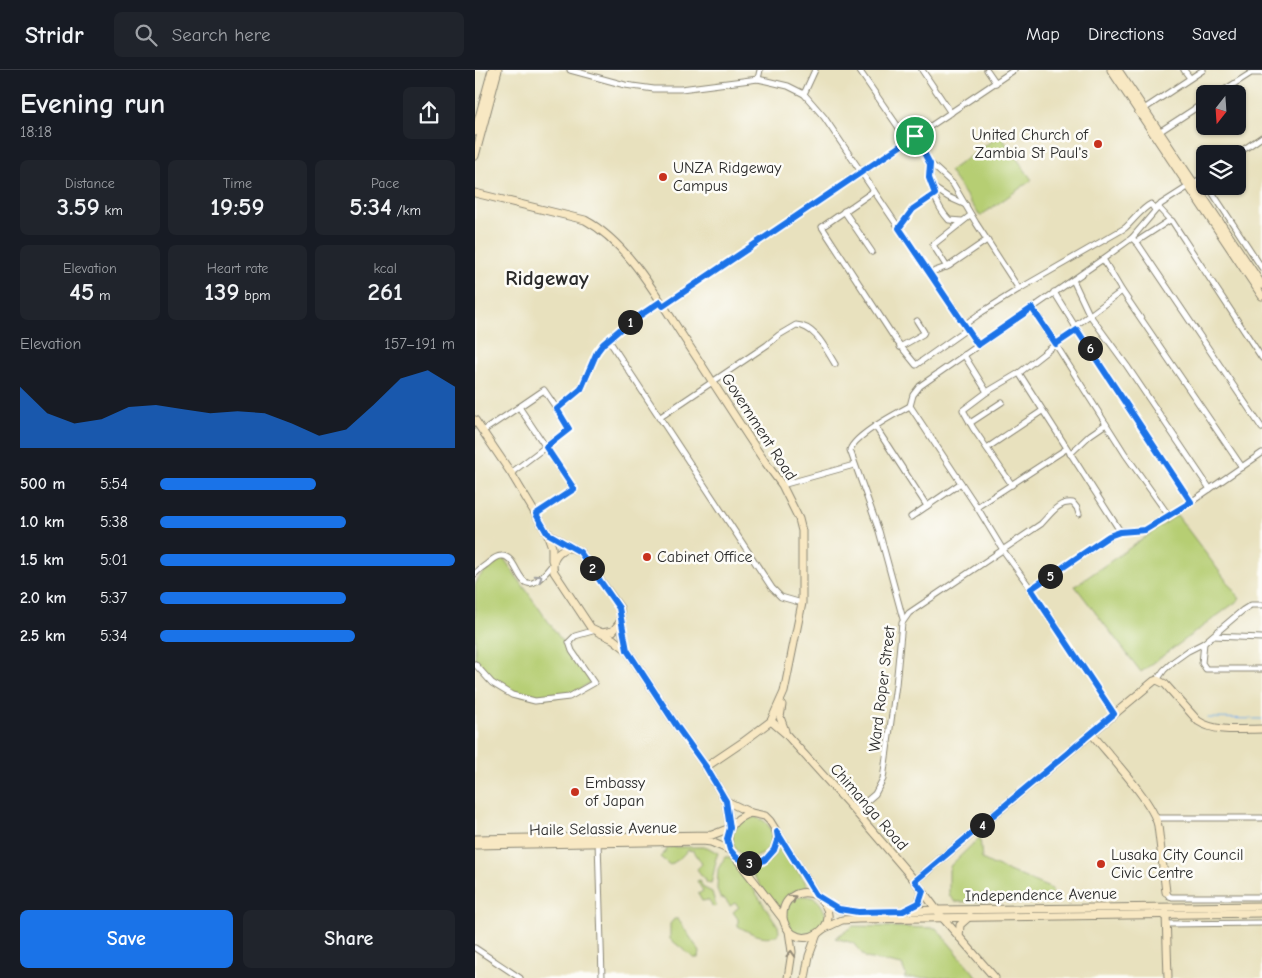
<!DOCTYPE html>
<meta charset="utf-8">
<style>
:root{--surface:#171b24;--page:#20242c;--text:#f1f3f6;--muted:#9ea1a6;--line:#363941;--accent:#1a73e8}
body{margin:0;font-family:"Comic Neue",sans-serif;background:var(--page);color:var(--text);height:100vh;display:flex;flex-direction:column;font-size:19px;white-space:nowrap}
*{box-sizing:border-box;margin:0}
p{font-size:16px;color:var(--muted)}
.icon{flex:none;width:28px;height:28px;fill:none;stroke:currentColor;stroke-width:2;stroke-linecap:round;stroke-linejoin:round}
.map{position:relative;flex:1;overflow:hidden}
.side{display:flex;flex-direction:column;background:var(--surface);width:475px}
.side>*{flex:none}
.needle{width:32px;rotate:197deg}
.tools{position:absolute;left:721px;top:15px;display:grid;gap:10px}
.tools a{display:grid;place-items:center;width:50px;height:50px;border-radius:8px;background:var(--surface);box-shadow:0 1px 4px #0004;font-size:25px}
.pin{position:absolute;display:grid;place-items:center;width:42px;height:42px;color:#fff;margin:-21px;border:2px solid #fff;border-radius:50%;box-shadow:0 1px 5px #0007}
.km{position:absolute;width:25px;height:25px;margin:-12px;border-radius:50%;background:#222;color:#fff;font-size:14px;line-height:25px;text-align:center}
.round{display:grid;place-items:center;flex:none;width:52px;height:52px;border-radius:8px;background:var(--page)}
.overview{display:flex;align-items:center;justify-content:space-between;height:85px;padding:0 20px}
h1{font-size:28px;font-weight:800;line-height:38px}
.figures{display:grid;grid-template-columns:repeat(3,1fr);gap:8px;height:85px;padding:5px 20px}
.figures div{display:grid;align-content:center;border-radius:8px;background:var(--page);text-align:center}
.figures b{font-size:25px;font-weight:800}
.figures small{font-size:14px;font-weight:400}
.figures p{font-size:14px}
.chart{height:140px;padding:10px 20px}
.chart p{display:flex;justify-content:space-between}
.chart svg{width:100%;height:90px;margin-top:5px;fill:var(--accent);opacity:.7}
.cta{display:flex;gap:10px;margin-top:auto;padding:10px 20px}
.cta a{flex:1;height:58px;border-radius:8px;background:var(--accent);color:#fff;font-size:20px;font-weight:800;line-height:58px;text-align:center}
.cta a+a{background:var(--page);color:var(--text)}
ul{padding:0 20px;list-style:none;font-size:16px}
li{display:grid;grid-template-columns:80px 60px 1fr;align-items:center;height:38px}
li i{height:12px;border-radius:6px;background:var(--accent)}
header{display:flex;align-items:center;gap:30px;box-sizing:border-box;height:70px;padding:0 25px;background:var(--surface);border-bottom:1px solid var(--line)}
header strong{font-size:24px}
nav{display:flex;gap:28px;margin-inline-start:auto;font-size:18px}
.search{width:350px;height:45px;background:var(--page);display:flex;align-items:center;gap:12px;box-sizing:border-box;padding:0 18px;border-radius:8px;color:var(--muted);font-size:19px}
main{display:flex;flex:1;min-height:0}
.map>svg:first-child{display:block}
.green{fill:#b6ce73;stroke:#707c4f}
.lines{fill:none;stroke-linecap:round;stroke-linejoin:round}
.stream{stroke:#79b1e9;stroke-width:1}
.street-casing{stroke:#8a8674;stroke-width:7}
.secondary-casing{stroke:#8a8674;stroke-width:9}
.street{stroke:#fff;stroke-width:5}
.secondary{stroke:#f8e8c3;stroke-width:7}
.oneway{stroke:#a0a0a0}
.oneway2{stroke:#928a77}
.route-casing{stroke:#fff;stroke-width:10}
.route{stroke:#1a73e8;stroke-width:6}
.poi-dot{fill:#c8321e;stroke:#fdfcf7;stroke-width:2}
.labels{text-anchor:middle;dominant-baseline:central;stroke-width:5;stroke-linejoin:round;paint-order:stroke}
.poi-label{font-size:16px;fill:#2b2b2b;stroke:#fdfcf7;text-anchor:start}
.street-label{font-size:16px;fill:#2b2b2b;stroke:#fdfcf7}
.district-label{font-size:21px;font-weight:bold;fill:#2b2b2b;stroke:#fdfcf7}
</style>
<header>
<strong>Stridr</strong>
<div class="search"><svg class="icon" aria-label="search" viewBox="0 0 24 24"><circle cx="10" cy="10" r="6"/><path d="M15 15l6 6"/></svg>Search here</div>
<nav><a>Map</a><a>Directions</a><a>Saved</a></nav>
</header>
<main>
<section class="side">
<div class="overview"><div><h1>Evening run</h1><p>18:18</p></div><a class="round"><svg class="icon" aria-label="share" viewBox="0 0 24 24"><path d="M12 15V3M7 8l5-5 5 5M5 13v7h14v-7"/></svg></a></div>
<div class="figures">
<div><p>Distance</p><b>3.59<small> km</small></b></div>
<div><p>Time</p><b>19:59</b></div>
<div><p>Pace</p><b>5:34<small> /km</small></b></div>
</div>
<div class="figures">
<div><p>Elevation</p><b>45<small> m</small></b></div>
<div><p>Heart rate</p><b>139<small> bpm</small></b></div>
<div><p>kcal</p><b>261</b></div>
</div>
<div class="chart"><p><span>Elevation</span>157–191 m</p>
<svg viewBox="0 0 160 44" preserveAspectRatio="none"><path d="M0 44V14L10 27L20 32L30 30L40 24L50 23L60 25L70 27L80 26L90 27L100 32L110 38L120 35L130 23L140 10L150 6L160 14V44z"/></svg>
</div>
<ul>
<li><b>500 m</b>5:54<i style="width:53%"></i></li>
<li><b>1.0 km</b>5:38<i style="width:63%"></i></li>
<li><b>1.5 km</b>5:01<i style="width:100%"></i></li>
<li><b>2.0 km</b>5:37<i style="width:63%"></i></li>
<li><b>2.5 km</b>5:34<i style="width:66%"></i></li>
</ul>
<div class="cta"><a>Save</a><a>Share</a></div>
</section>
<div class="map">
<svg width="787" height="908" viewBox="0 0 787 908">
<rect width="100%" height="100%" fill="#fdfcf7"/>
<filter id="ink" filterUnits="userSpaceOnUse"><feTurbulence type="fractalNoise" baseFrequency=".02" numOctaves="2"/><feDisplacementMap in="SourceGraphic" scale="10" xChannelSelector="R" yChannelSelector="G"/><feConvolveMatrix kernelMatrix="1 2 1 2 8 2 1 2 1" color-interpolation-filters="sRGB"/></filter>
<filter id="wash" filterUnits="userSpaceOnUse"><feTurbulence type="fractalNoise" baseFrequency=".0096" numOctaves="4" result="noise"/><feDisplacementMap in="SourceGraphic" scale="20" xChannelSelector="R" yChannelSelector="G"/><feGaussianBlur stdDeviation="1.12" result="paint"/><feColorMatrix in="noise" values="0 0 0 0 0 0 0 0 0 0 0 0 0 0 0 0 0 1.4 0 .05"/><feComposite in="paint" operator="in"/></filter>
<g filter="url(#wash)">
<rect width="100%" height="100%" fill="#e8e1be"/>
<g class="green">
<polygon points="525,65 557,110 505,146 474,101"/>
<polygon points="702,445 765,529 666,602 600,516"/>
<path d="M27,486L116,612C109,616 100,623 92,625C57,633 16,623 0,588V515L4,507Z"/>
<circle cx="277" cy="767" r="20"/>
<polygon points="505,767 507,789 517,794 577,819 577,831 480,832 474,825 474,800 476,795"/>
<path d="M305,774L335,819C319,818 307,825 304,842L271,795C287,798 301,790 305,774Z"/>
<polygon points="192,777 232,777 243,783 240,791 241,792 236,814 232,813 222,799 227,794 219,781 213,780 204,789 195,795 185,787 191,781"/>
<path d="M250,787H254L259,790L303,856L304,862L302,865C288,870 275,863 263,856V849L258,842L264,837L260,833L255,836L250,829L245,828L242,819L243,799Z"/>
<polygon points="224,810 229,818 237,822 241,836 238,837 233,830 227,831 223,824 228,821 222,811"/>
<path d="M326,826C343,825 347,834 352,848L341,864L319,863C309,849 305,834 326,826Z"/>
<polygon points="199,849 203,849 225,882 224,888 219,888 195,869 195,854"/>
<polygon points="378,856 461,858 503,908 429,908 431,905 427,895 391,888 378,873 360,868"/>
</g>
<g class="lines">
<polyline class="stream" points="733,648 787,649"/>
</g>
</g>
<g filter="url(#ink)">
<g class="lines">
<g class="street-casing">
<g id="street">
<polyline points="95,0 150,15 179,19 206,19 283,9 313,16 329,24 349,47 503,275"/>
<polyline points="384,0 433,71"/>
<polyline points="447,0 476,43"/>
<polyline points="512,0 521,13"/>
<polyline points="709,0 715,8"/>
<polyline points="283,9 285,0"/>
<polyline points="329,24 340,0"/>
<polyline points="743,24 776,3 787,3"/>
<polyline points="669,39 728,0"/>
<polyline points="684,62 730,32"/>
<path d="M440,66L454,92L478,114L501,153L544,219L650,158C659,150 666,139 676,134L680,140"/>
<polyline points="762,84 787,67"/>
<path d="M455,94C453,113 461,136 474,150L487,151"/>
<polyline points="733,116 787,198"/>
<polyline points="459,118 473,127 491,135"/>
<polyline points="399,121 347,157 420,269 441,295 492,259"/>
<polyline points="683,137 695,150"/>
<polyline points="369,141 397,182"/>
<polyline points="424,158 438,139 460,124"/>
<polyline points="657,168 663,174 787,358"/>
<polyline points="661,172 695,150 697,151 787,288"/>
<polyline points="628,189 647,221 767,397"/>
<polyline points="472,197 458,175 496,145"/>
<polyline points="454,203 474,196 512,170"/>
<polyline points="598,210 614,244 652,296 735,419"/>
<polyline points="579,222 600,256 716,432"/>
<polyline points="188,236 539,0"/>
<polyline points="557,237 650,384 694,446"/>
<polyline points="489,255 507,242 544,219"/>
<polyline points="600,256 647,221"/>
<polyline points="133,269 297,518 306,527 327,533"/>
<polyline points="425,277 448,264 449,262 442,251"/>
<polyline points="489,285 512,322"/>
<polyline points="544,303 645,461"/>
<polyline points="44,337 69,320 82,339 106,319 122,282 128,274 148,257 185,232"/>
<path d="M184,348L292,275L304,265L321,255C341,256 351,280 360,294"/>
<polyline points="495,353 527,332"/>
<polyline points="400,356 452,436"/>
<polyline points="8,361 44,337 99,419 61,444"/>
<polyline points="512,378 567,341"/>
<polyline points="595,384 615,365 631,354"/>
<polyline points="36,403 94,359 82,339"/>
<polyline points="307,415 379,395"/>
<polyline points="537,415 498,358 488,340 512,322 544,303 581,274 602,260"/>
<polyline points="502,437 591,379"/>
<polyline points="436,447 486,413"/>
<path d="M0,504C3,500 8,497 12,494C16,491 20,486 26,486C47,484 41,542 77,495"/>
<polyline points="556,519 634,467 645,461 670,460 716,432 787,383"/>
<path d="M428,549L404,461L375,380C380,365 420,344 435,336"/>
<polyline points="738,566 787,568"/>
<polyline points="729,573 727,593 731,599 787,599"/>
<polyline points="0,594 17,613 37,625 60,631 94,627 119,613 97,581 94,572 100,566 121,560"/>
<polyline points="682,610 689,600 699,591 713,581 729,573 768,540 776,535 787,535"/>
<polyline points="639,644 556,519 528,480 502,437 435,336 438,325 445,316 628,189 657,168 686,134 730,106"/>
<path d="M380,741L400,724L408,709L421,615L427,553L434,543L566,454C576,444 583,431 598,433L602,438L604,444"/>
<polyline points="682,748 787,748"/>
<polyline points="123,771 127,908"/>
<polyline points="691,822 694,826 697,827 787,827"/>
<polyline points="692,854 787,853"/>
<polyline points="0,878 45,908"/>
</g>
</g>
<g class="secondary-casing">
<g id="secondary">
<polyline points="636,0 787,226"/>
<polyline points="643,0 787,215"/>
<polyline points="0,62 17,0"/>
<polyline points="0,86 23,0"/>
<path d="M0,123L110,150C155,174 185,232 213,274C239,314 264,353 290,392L307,415L324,449L327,461V533L309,622L296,651L268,672L231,697"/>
<polyline points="0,350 36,403 72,463 77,477 77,490"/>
<polyline points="73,463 98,478"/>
<path d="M91,478H97L105,482L145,538L146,550L143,555L138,561L127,563L116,558L79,502C76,491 80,483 91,478Z"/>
<polyline points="146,551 151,579"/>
<polyline points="123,562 138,569 152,580 203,658 231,697 251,731 255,758"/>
<polyline points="307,635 305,647 310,661"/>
<polyline points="296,651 310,663 380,741 440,811 467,847 520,908"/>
<path d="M617,664C633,684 679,733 683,756L691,822"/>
<polyline points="251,731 276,743"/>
<path d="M276,743L290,746L295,751L341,825C378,854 320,890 308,849L255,780C249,761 258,748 276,743Z"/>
<polyline points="0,769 237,765 255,758"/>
<polyline points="0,775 228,771 236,772 255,780"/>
<path d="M264,790C284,799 304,785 302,763"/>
<path d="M440,811L679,611L682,610L690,614L723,651C741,663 767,659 787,659"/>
<polyline points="348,830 364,839 383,843 463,840 787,836"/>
<polyline points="433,839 444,833 448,821"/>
<polyline points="691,843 693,908"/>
<path d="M308,848C307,828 323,818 341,825"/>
<polyline points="348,859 367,850 383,849 787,843"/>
<polyline points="484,867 485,855 495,846"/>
<polyline points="313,908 317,882 314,861"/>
<polyline points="330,908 334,886 342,864"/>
</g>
</g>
<use href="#street" class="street"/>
<use href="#secondary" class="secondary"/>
</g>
<defs><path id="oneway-chevron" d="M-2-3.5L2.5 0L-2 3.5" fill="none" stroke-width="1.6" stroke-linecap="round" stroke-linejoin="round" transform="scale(1.25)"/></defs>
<use class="oneway" href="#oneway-chevron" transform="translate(64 508) rotate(-34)"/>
<g class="oneway2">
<use href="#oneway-chevron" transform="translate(318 828) rotate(-35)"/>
<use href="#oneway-chevron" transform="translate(316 884) rotate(-86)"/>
</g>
</g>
<g class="lines" filter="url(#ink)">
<g class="route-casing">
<polygon id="route" points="440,66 455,94 454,108 460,124 438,139 424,158 503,275 557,238 581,274 602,260 716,432 670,460 645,462 634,466 556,519 639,644 440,811 448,821 444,833 428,841 383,842 364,839 341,825 302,762 303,768 299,780 291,789 286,792 275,793 269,792 261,787 255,780 252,769 255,758 251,731 231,697 203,658 152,580 144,538 105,482 72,463 61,444 99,419 71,377 94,359 82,339 106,319 122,282 128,274 148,257 185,232 188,236"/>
</g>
<use href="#route" class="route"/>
</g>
<g class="poi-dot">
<circle cx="623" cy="74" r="5"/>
<circle cx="188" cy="107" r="5"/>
<circle cx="172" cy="487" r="5"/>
<circle cx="100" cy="722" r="5"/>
<circle cx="626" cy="794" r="5"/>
</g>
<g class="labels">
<g class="poi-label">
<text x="613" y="65" text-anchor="end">United Church of<tspan x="613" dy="18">Zambia St Paul's</tspan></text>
<text x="198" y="98">UNZA Ridgeway<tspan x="198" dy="18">Campus</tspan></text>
<text x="182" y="487">Cabinet Office</text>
<text x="110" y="713">Embassy<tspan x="110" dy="18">of Japan</tspan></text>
<text x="636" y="785">Lusaka City Council<tspan x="636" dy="18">Civic Centre</tspan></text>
</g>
<g class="street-label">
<text transform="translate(284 357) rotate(57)">Government Road</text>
<text transform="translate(407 619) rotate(-83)">Ward Roper Street</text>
<text transform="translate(394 737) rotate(49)">Chimanga Road</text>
<text transform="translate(128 759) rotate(-1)">Haile Selassie Avenue</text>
<text transform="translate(566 825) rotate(-1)">Independence Avenue</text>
</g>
<g class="district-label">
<text x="72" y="208">Ridgeway</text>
</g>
</g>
</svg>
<div class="tools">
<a><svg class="needle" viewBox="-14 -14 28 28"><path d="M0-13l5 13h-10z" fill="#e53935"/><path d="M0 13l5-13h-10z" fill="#9ea1a6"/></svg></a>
<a><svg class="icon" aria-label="layers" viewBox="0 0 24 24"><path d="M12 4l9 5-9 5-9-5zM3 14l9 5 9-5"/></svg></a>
</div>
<div class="pin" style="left:440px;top:66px;background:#1e9e55"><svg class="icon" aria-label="arrive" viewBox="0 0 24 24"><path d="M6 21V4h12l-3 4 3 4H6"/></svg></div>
<b class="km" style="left:155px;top:252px">1</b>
<b class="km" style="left:117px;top:498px">2</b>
<b class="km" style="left:274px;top:793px">3</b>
<b class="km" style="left:507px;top:755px">4</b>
<b class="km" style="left:575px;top:506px">5</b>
<b class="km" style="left:615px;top:278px">6</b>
</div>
</main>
